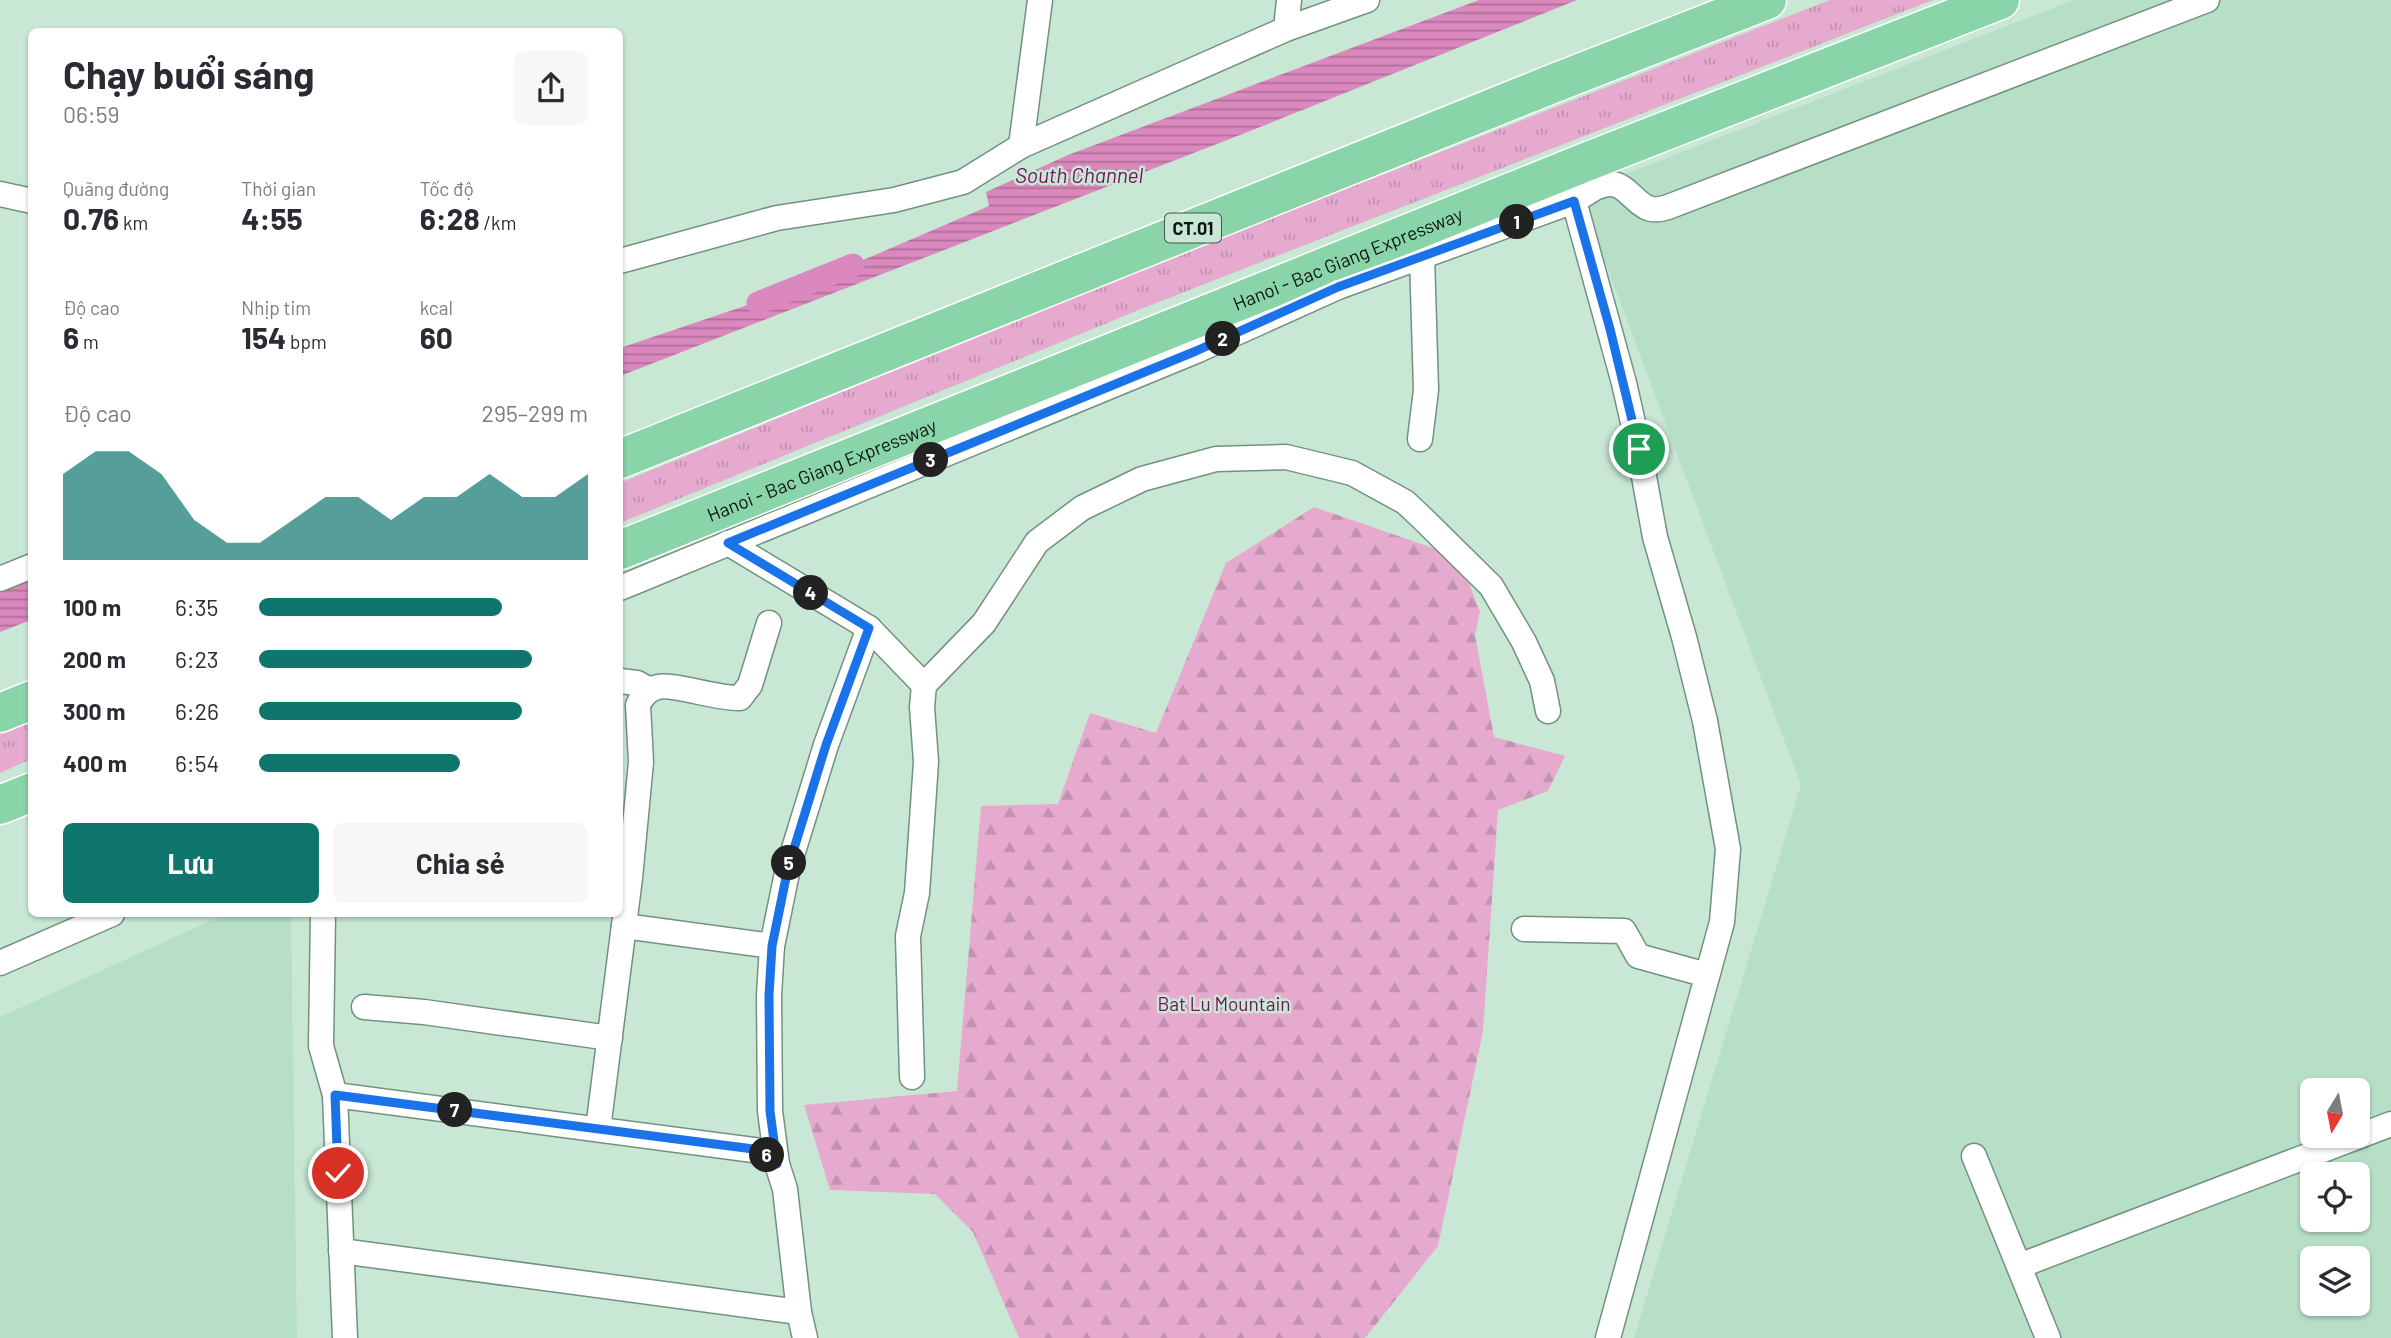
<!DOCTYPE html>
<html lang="vi">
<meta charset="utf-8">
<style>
:root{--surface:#fff;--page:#f7f7f7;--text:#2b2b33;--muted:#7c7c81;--accent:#0f766e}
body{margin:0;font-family:Barlow,sans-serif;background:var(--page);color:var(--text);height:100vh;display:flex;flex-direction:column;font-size:26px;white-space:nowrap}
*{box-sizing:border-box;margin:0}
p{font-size:23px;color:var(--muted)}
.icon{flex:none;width:38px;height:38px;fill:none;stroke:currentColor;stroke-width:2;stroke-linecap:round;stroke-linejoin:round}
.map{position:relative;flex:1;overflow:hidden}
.sheet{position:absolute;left:28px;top:28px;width:595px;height:889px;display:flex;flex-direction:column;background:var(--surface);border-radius:10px;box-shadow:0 2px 5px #0004}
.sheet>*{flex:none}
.needle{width:46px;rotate:190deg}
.fabs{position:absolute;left:2300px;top:1078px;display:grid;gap:14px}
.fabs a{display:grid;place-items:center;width:70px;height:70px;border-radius:10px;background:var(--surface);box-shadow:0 2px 5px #0004;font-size:35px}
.pin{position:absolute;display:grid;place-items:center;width:60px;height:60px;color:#fff;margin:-30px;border:4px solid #fff;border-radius:50%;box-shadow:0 2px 7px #0007}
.km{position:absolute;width:35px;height:35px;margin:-18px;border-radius:50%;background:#222;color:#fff;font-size:19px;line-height:35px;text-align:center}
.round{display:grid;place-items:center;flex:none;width:74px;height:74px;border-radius:10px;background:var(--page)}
.summary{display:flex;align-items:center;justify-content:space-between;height:119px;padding:0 35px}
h1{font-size:38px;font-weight:700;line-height:52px}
.metrics{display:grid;grid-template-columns:repeat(3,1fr);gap:10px;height:119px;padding:7px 35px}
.metrics div{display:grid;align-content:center}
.metrics b{font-size:30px;font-weight:700}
.metrics small{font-size:19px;font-weight:400}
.metrics p{font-size:19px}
.chart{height:196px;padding:14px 35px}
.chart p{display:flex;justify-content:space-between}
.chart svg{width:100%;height:126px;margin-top:7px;fill:var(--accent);opacity:.7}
.button{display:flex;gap:14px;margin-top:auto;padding:14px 35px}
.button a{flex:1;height:80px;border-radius:10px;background:var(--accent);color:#fff;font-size:28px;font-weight:700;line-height:80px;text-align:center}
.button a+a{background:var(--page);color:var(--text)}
ul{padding:0 35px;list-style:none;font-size:23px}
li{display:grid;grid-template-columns:112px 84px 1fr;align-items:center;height:52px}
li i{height:18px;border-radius:9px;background:var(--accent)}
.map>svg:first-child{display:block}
.built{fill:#b7dfc7;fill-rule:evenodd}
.grass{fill:url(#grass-tufts)}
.forest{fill:url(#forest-firs)}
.water{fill:url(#water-rules)}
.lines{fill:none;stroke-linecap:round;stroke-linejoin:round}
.canal{stroke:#da88bd;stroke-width:23}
.street-casing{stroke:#739180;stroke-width:27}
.highway-casing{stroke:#fff;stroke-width:41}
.street{stroke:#fff;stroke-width:24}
.highway{stroke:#8ad4aa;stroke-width:38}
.route-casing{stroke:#fff;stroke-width:14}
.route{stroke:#1a73e8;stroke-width:9}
.labels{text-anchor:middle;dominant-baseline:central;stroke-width:5;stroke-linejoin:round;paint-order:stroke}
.shield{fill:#c8e8d5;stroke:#44554b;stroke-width:2}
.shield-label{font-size:18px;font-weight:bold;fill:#0b1610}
.street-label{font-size:19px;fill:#0b1610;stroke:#c8e8d5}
.park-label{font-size:19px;fill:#74115a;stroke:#c8e8d5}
.water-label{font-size:21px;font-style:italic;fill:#75125a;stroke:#c8e8d5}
</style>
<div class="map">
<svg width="2391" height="1338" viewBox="0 0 2391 1338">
<defs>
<pattern id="grass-tufts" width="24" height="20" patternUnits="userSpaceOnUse" patternTransform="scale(1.75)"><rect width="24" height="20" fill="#e5aace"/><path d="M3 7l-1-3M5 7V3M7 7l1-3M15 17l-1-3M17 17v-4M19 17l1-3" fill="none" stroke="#c392b0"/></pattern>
<pattern id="forest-firs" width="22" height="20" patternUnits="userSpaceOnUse" patternTransform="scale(1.75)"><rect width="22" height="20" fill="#e5aace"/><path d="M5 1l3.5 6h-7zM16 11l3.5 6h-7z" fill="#c392b0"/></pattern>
<pattern id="water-rules" width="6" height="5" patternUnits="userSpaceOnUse" patternTransform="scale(1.75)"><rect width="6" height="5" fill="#da88bd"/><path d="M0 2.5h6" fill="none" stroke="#af6e98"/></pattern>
</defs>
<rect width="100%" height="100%" fill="#c8e8d5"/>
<g class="built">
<path d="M2074,0H2391V1338H1634L1801,785L1579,192ZM2312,1090H2357V1136H2312ZM2312,1174H2357V1220H2312ZM2312,1258H2357V1304H2312Z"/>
<polygon points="225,914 291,914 297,1338 0,1338 0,1017"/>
</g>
<g class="grass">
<polygon points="1830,0 1933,0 1146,307 620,523 620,483 1154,264"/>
<polygon points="31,720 31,759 0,773 0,733"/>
</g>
<polygon class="forest" points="1314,507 1456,556 1464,570 1480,612 1475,635 1494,737 1565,756 1548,791 1498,810 1483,1031 1438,1246 1365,1338 1019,1338 973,1232 935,1194 830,1190 804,1105 957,1091 981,806 1058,804 1090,713 1156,733 1226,563"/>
<g class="water">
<polygon points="1479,0 1577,0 1240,135 620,376 620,348 798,288 989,206 986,192 1068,155"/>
<polygon points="31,579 31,620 0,632 0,592"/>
</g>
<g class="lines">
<polyline class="canal" points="758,303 853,265"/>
<g class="street-casing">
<g id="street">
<polyline points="1286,29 1289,0"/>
<polyline points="1021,146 1040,0"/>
<polyline points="0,194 32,201"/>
<path d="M1574,201C1580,197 1587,193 1593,189C1623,174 1627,197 1646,207C1653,211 1662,209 1668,207L2207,0"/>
<polyline points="620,261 777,218 894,200 963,182 1021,146 1286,29 1367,0"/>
<polyline points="1420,439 1426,390 1422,256"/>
<polyline points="728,543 869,628 924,685 922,707 926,762 917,893 908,936 912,1077"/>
<polyline points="0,579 32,566"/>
<polyline points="620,588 1196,351 1338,287 1574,201 1624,383 1639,449 1655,537 1684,637 1705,721 1728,849 1722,922 1608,1338"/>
<polyline points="620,681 637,683 650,690"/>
<polyline points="924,685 984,623 1037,542 1082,508 1142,479 1216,459 1286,457 1352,473 1405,502 1421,517 1491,586 1524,642 1542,681 1548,711"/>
<polyline points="323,914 321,1046 335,1095 345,1338"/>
<polyline points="624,926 772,946"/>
<polyline points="1524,929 1624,931 1638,956 1707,975"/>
<polyline points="0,963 112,914"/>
<polyline points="364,1007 424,1012 610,1038"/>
<polyline points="335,1095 761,1151 777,1164"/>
<path d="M598,1129L630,878L641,762L638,705C642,696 648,689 658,687C672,683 718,699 740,698L750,685L769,623"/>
<polyline points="1974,1156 2048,1338"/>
<polyline points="341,1251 799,1312"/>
<polyline points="2019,1266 2391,1124"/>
<polyline points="805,1338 799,1312 785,1189 777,1164 770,1111 769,995 772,946 788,868 826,745 869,628"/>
</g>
</g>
<g class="highway-casing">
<g id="highway">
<polyline points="620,459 1552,84 1767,0"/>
<path id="s1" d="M620,550L1586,162L2000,0"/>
<polyline points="0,713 32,700"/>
<polyline points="0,805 32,792"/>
</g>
</g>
<use href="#street" class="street"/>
<use href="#highway" class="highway"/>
</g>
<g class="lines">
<g class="route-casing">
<polyline id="route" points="338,1173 335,1095 761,1150 777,1164 770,1111 769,995 772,946 788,868 826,745 869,628 728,543 1196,351 1338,287 1574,201 1610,329 1639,449"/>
</g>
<use href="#route" class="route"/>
</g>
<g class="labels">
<rect class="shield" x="1165" y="213.5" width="56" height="29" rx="5"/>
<g class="shield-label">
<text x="1193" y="228">CT.01</text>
</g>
<g class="street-label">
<text stroke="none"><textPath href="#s1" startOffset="784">Hanoi - Bac Giang Expressway</textPath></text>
<text stroke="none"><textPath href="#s1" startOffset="217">Hanoi - Bac Giang Expressway</textPath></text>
</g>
<g class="park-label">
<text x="1224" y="1003">Bat Lu Mountain</text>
</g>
<g class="water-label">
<text x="1079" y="174">South Channel</text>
</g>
</g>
</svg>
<div class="fabs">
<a><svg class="needle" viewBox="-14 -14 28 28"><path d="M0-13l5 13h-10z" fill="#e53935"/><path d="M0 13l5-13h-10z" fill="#7c7c81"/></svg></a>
<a><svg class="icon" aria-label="locate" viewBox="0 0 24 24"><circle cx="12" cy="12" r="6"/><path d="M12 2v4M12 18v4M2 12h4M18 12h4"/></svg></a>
<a><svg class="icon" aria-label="layers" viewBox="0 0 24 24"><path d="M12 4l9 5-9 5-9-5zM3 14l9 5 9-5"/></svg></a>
</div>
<div class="pin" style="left:1639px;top:449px;background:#1e9e55"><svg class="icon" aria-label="arrive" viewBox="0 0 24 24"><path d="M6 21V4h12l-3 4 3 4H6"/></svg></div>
<div class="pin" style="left:338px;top:1173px;background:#d93025"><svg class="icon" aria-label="check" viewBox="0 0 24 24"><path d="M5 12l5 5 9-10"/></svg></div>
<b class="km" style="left:1517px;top:222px">1</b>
<b class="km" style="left:1223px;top:339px">2</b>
<b class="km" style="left:931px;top:460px">3</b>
<b class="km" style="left:811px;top:593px">4</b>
<b class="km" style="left:789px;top:863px">5</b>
<b class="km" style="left:767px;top:1155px">6</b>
<b class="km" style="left:455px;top:1110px">7</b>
<section class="sheet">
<div class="summary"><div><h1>Chạy buổi sáng</h1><p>06:59</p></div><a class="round"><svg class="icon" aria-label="share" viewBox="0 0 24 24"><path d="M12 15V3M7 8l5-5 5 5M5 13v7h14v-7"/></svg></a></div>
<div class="metrics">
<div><p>Quãng đường</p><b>0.76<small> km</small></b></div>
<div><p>Thời gian</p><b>4:55</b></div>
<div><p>Tốc độ</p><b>6:28<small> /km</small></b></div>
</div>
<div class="metrics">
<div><p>Độ cao</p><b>6<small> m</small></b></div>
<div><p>Nhịp tim</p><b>154<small> bpm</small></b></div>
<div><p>kcal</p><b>60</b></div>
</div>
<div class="chart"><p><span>Độ cao</span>295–299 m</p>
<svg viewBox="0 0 160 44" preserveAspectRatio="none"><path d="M0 44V14L10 6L20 6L30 14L40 30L50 38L60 38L70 30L80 22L90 22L100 30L110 22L120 22L130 14L140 22L150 22L160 14V44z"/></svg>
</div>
<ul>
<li><b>100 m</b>6:35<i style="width:74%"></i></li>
<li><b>200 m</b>6:23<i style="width:83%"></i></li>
<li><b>300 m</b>6:26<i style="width:80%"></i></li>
<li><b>400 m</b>6:54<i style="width:61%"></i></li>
</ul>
<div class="button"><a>Lưu</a><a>Chia sẻ</a></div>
</section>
</div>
